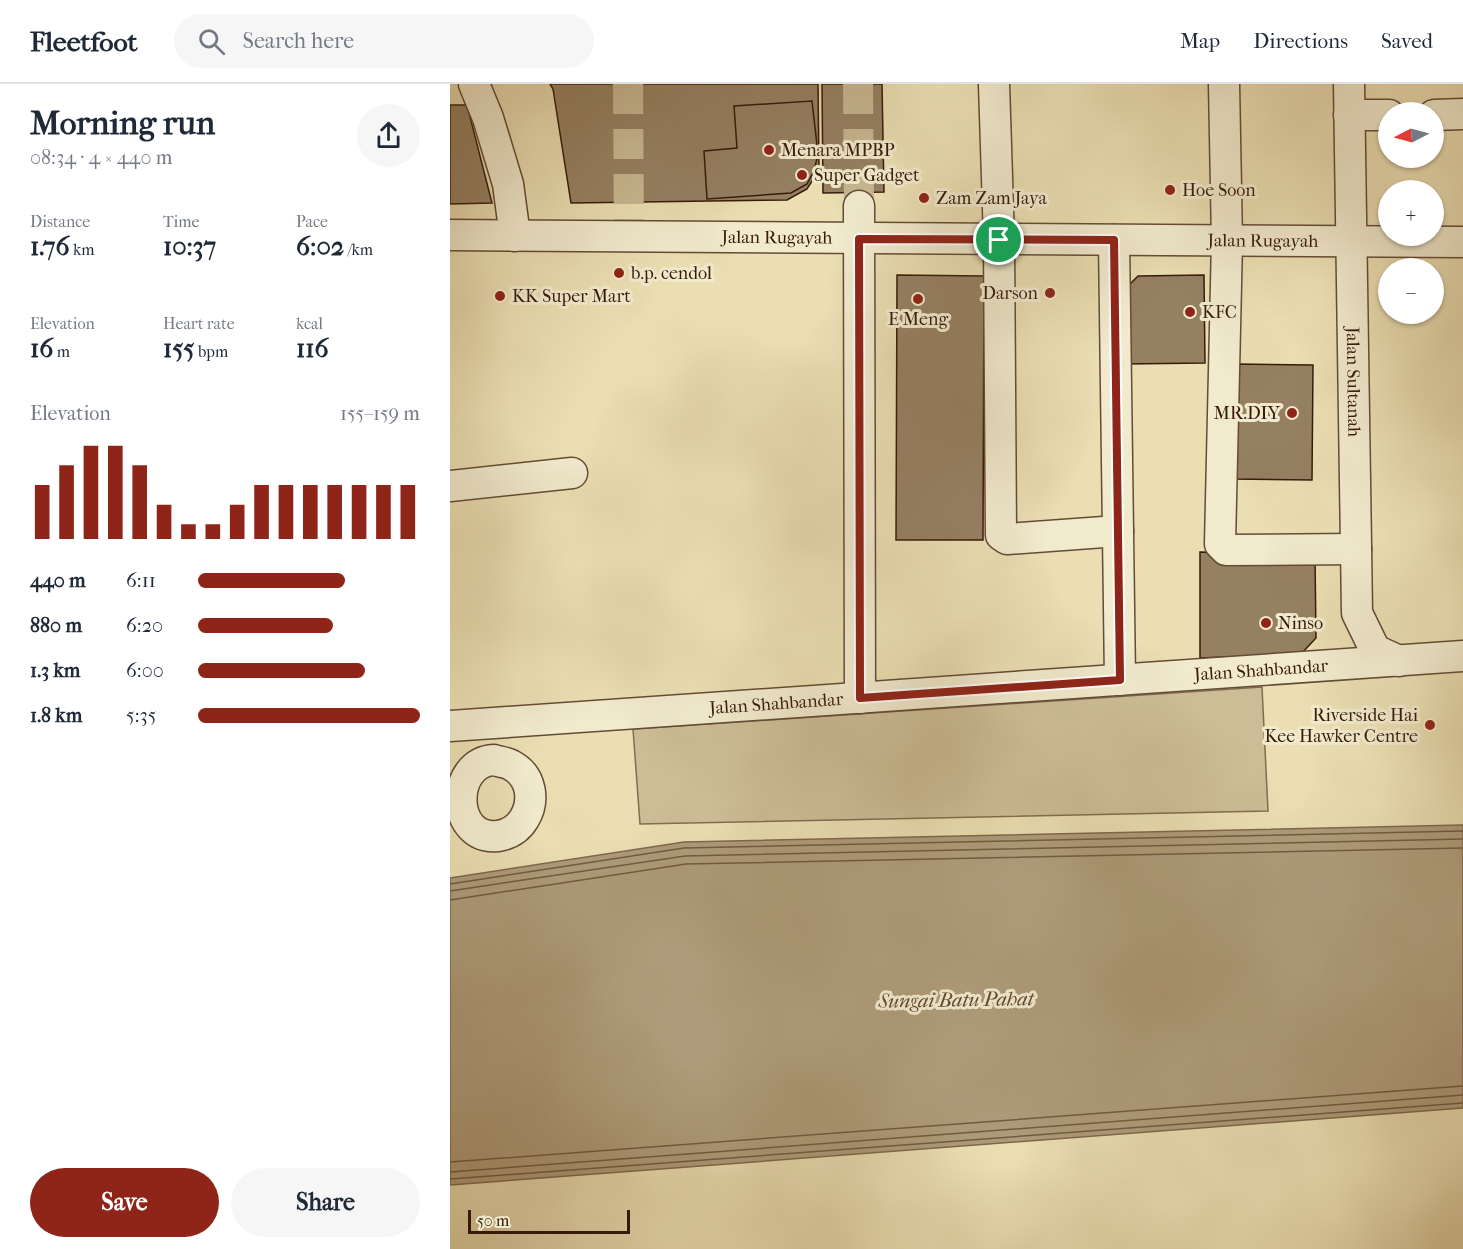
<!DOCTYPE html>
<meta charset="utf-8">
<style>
:root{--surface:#fff;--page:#f6f6f7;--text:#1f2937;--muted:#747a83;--line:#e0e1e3;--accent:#8f2418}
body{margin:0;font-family:"IM FELL French Canon",serif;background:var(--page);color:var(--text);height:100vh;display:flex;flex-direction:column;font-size:22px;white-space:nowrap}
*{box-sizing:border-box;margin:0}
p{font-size:20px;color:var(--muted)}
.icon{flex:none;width:33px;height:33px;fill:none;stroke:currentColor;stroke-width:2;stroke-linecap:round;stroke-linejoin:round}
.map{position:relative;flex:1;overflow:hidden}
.sheet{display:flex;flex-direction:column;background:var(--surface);width:450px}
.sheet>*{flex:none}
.needle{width:39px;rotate:264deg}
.fabs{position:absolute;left:928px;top:18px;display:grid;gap:12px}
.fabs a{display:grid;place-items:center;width:66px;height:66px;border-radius:50%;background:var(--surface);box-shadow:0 2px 4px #0004;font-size:30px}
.scale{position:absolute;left:18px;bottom:15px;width:162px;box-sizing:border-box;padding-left:6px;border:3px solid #381a0b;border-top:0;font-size:16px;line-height:21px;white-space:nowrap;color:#381a0b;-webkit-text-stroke:4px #f1eacd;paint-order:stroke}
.pin{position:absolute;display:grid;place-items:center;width:51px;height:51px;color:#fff;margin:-26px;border:3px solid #fff;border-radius:50%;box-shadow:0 2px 6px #0007}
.round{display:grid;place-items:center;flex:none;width:63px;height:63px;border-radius:32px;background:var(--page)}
.summary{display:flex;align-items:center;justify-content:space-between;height:102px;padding:0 30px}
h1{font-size:33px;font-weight:800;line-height:45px}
.metrics{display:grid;grid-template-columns:repeat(3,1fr);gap:9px;height:102px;padding:6px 30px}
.metrics div{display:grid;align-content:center}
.metrics b{font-size:26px;font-weight:800}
.metrics small{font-size:16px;font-weight:400}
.metrics p{font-size:16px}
.chart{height:168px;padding:12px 30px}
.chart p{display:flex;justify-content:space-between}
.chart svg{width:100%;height:108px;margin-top:6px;stroke:var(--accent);stroke-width:6}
.cta{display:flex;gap:12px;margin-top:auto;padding:12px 30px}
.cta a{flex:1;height:69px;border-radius:36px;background:var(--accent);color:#fff;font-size:24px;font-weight:800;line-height:69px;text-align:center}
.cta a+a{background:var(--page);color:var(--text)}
ul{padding:0 30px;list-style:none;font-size:20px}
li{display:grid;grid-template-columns:96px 72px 1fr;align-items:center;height:45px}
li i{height:15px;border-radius:8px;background:var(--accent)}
header{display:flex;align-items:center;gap:36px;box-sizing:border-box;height:84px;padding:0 30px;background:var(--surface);border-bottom:2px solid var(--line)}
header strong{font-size:28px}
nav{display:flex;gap:33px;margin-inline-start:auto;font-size:21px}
.search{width:420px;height:54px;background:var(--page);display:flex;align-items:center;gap:15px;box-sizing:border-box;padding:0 21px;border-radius:33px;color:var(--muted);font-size:22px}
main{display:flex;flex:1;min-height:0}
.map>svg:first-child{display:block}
.green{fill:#ccbd96;stroke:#826c50;stroke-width:1.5}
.water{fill:#ad9b79;stroke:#7e674d;stroke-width:1.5}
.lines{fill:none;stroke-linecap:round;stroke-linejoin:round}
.shore{stroke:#725a42;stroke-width:1.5}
.building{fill:#958062;stroke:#381a0b;stroke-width:1.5}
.minor-tunnel{stroke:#c6b791;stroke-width:30;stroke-dasharray:30 15;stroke-linecap:butt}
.minor-casing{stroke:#644b35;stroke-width:33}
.minor{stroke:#f1eacd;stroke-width:30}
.route-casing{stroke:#fff;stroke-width:12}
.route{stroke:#8f2418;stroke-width:8}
.poi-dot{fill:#8f2418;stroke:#f1eacd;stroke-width:2}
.labels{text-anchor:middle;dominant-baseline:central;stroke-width:6;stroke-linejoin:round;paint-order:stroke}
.poi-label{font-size:18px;fill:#381a0b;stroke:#f1eacd;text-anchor:start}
.street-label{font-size:18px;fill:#381a0b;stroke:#f1eacd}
.water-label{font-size:20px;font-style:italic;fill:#614732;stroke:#f1eacd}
</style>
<header>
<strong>Fleetfoot</strong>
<div class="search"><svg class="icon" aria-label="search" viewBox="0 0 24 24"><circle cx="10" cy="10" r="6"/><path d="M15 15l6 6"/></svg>Search here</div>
<nav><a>Map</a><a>Directions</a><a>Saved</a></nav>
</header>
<main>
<section class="sheet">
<div class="summary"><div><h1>Morning run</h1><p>08:34 · 4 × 440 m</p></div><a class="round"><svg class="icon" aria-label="share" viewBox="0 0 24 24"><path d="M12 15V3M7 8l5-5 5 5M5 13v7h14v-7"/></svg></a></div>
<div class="metrics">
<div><p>Distance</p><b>1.76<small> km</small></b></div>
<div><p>Time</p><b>10:37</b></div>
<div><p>Pace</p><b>6:02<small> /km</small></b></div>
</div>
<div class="metrics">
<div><p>Elevation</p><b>16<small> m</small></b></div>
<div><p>Heart rate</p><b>155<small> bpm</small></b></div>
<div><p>kcal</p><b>116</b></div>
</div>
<div class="chart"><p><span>Elevation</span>155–159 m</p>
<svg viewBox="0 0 160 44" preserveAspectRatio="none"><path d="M5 44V22M15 44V14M25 44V6M35 44V6M45 44V14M55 44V30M65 44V38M75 44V38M85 44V30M95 44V22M105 44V22M115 44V22M125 44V22M135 44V22M145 44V22M155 44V22"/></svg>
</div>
<ul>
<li><b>440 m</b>6:11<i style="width:66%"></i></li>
<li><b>880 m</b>6:20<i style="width:61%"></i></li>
<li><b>1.3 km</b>6:00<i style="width:75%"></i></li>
<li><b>1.8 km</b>5:35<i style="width:100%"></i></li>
</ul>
<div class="cta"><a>Save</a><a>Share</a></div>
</section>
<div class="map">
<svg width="1013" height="1165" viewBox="0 0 1013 1165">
<rect width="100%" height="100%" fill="#eadeb2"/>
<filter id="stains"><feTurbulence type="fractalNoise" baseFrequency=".00333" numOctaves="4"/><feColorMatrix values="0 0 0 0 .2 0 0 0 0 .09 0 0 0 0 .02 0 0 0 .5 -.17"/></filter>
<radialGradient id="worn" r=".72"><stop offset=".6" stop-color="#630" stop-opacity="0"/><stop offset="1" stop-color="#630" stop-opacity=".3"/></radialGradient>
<polygon class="green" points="812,603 818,727 190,740 183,645"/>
<polygon class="water" points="1013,741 1013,1024 0,1101 0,794 234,758"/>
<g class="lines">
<g class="shore">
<polyline points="0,800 234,764 1013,747"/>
<polyline points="0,807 235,772 1013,755"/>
<polyline points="0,816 236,780 1013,764"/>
<polyline points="0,1078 1013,1002"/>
<polyline points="0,1088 1013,1011"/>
<polyline points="0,1095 1013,1019"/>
</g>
</g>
<g class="building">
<polygon points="100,0 368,0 369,86 357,105 337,116 121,119 103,5"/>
<polygon points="372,0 432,0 434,108 373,109"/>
<polygon points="362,17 368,70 364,87 357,100 341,109 257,115 254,67 287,64 284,22"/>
<polygon points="0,21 17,21 42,119 0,120"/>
<polygon points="447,191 534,192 533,456 446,456"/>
<polygon points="754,191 755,279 675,280 674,206 688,192"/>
<polygon points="784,280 863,281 862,396 783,395"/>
<polygon points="750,468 865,471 866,554 851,570 750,574"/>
</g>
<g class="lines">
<g class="minor-tunnel">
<polyline points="178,0 179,153"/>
<polyline points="408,0 409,122"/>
</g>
<g class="minor-casing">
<g id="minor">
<polyline points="24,0 38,34 58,100 65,152"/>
<polyline points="544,0 549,156 551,451 557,455 668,447"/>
<polyline points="774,0 777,157 770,460 776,466 906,465"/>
<path id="s1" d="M899,0L907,529L925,566L949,577"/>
<polyline points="899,31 939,31"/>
<polyline points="984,31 1013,30"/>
<polyline points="409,122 410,614"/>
<path id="s2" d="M0,151L1013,158"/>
<polyline points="664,156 670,596"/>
<polyline points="0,402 122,389"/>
<path id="s3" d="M0,642L1013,572"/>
<path d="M44,676C49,678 56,678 61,681C82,692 85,717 74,735C68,745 60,750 48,752C0,757 0,678 44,676Z"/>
</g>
</g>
<use href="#minor" class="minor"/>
</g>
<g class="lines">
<g class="route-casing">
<polygon id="route" points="409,155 664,156 670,596 410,614"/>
</g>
<use href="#route" class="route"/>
</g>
<g class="poi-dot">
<circle cx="319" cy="66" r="6"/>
<circle cx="352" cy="91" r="6"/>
<circle cx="720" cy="106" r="6"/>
<circle cx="474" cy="114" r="6"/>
<circle cx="169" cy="189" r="6"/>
<circle cx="600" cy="209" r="6"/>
<circle cx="50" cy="212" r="6"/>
<circle cx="468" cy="215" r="6"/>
<circle cx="740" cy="228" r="6"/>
<circle cx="842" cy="329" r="6"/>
<circle cx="816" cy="539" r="6"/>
<circle cx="980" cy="641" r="6"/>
</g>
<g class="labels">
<g class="poi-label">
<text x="331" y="66">Menara MPBP</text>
<text x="364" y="91">Super Gadget</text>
<text x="732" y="106">Hoe Soon</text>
<text x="486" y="114">Zam Zam Jaya</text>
<text x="181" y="189">b.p. cendol</text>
<text x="588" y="209" text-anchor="end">Darson</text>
<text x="62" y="212">KK Super Mart</text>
<text x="752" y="228">KFC</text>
<text x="468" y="235" text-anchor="middle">E Meng</text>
<text x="830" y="329" text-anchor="end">MR.DIY</text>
<text x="828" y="539">Ninso</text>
<text x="968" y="631" text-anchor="end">Riverside Hai<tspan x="968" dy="21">Kee Hawker Centre</tspan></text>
</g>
<g class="street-label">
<text stroke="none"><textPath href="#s2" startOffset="327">Jalan Rugayah</textPath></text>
<text stroke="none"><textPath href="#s2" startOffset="813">Jalan Rugayah</textPath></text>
<text stroke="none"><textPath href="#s1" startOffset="298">Jalan Sultanah</textPath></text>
<text stroke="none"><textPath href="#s3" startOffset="813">Jalan Shahbandar</textPath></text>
<text stroke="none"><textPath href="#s3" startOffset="327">Jalan Shahbandar</textPath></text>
</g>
<g class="water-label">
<text transform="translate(506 916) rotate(-1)">Sungai Batu Pahat</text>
</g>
</g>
<rect width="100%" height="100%" filter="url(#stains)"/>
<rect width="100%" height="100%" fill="url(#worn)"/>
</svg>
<div class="fabs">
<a><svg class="needle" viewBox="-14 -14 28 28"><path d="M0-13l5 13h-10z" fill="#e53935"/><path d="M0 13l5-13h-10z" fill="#747a83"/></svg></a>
<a>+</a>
<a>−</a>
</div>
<div class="scale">50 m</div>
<div class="pin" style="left:549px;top:156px;background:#1e9e55"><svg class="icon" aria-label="arrive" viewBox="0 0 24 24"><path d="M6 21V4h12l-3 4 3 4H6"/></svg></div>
</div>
</main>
